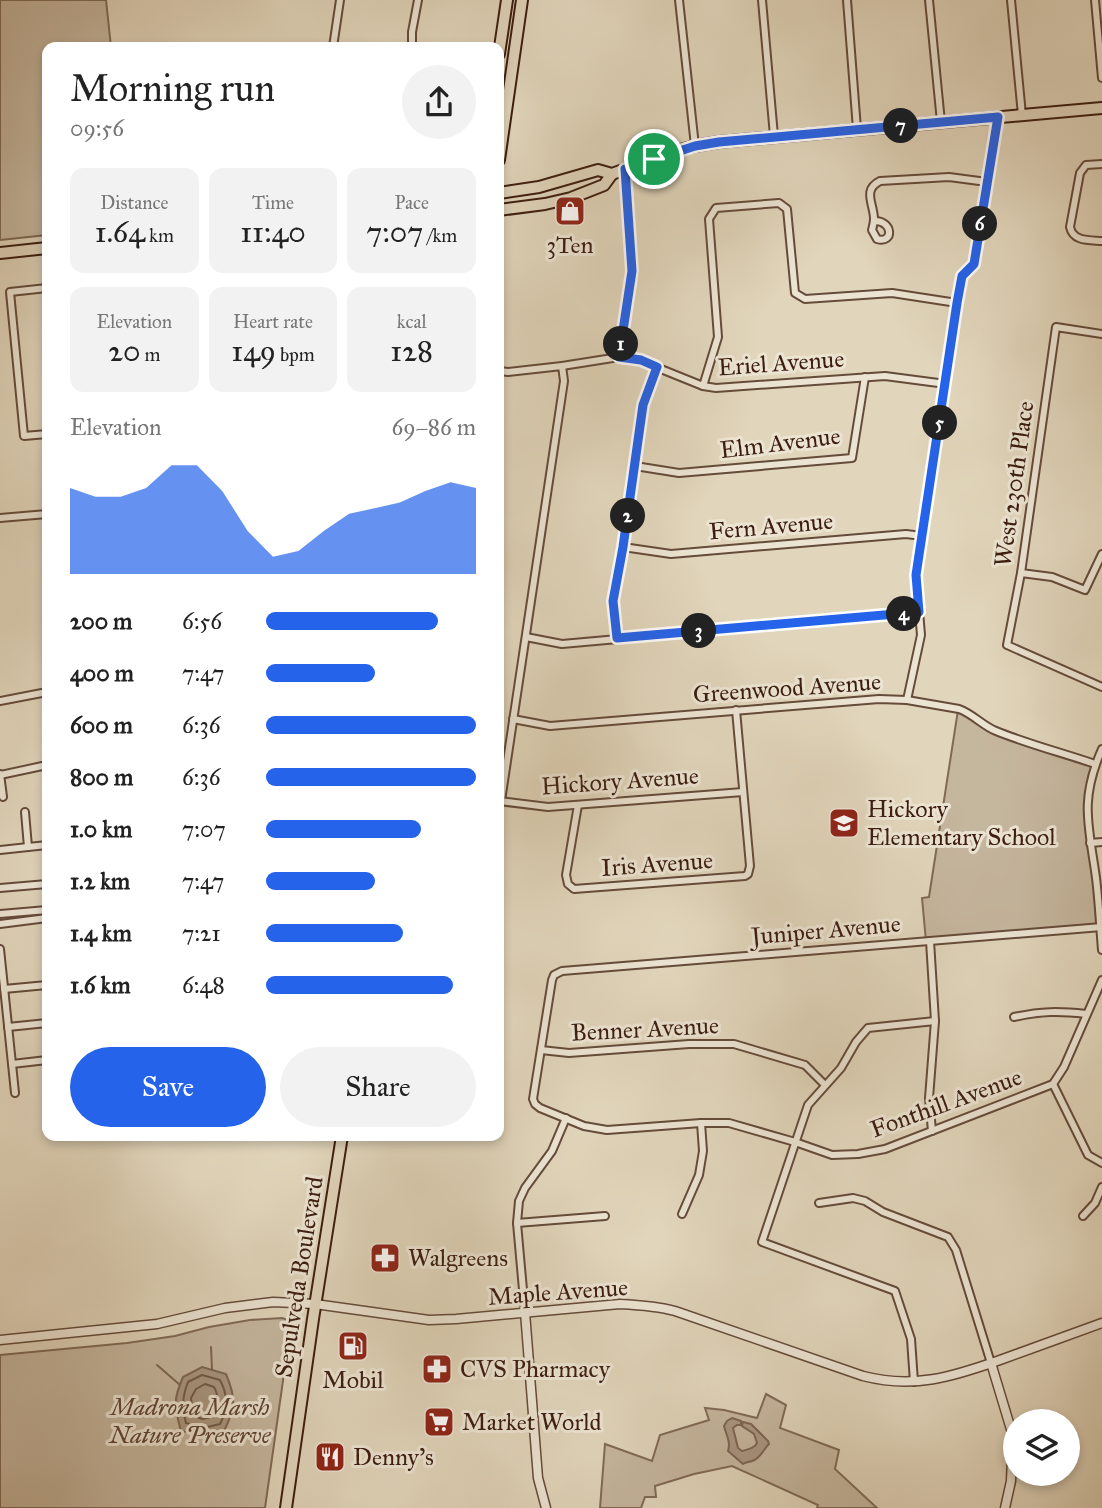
<!DOCTYPE html>
<meta charset="utf-8">
<style>
:root{--surface:#fff;--page:#f2f2f2;--text:#222;--muted:#767676;--accent:#2563eb}
body{margin:0;font-family:"IM FELL Great Primer",serif;background:var(--page);color:var(--text);height:100vh;display:flex;flex-direction:column;font-size:26px;white-space:nowrap}
*{box-sizing:border-box;margin:0}
p{font-size:23px;color:var(--muted)}
.icon{flex:none;width:38px;height:38px;fill:none;stroke:currentColor;stroke-width:2;stroke-linecap:round;stroke-linejoin:round}
.map{position:relative;flex:1;overflow:hidden}
.drawer{position:absolute;left:42px;top:42px;width:462px;height:1099px;display:flex;flex-direction:column;background:var(--surface);border-radius:14px;box-shadow:0 4px 10px #0003}
.drawer>*{flex:none}
.controls{position:absolute;left:1003px;top:1409px;display:grid;gap:14px}
.controls a{display:grid;place-items:center;width:77px;height:77px;border-radius:50%;background:var(--surface);box-shadow:0 4px 10px #0003;font-size:35px}
.pin{position:absolute;display:grid;place-items:center;width:60px;height:60px;color:#fff;margin:-30px;border:4px solid #fff;border-radius:50%;box-shadow:0 2px 7px #0007}
.km{position:absolute;width:35px;height:35px;margin:-18px;border-radius:50%;background:#222;color:#fff;font-size:19px;line-height:35px;text-align:center}
.round{display:grid;place-items:center;flex:none;width:74px;height:74px;border-radius:37px;background:var(--page)}
.headline{display:flex;align-items:center;justify-content:space-between;height:119px;padding:0 28px}
h1{font-size:38px;font-weight:600;line-height:52px}
.figures{display:grid;grid-template-columns:repeat(3,1fr);gap:10px;height:119px;padding:7px 28px}
.figures div{display:grid;align-content:center;border-radius:14px;background:var(--page);text-align:center}
.figures b{font-size:30px;font-weight:600}
.figures small{font-size:19px;font-weight:400}
.figures p{font-size:19px}
.chart{height:196px;padding:14px 28px}
.chart p{display:flex;justify-content:space-between}
.chart svg{width:100%;height:126px;margin-top:7px;fill:var(--accent);opacity:.7}
.button{display:flex;gap:14px;margin-top:auto;padding:14px 28px}
.button a{flex:1;height:80px;border-radius:42px;background:var(--accent);color:#fff;font-size:28px;font-weight:600;line-height:80px;text-align:center}
.button a+a{background:var(--page);color:var(--text)}
ul{padding:0 28px;list-style:none;font-size:23px}
li{display:grid;grid-template-columns:112px 84px 1fr;align-items:center;height:52px}
li i{height:18px;border-radius:9px;background:var(--accent)}
.map>svg:first-child{display:block}
.green{fill:#c5b69e;stroke:#806a56;stroke-width:2}
.water{fill:#a99681;stroke:#7d6653;stroke-width:2}
.lines{fill:none;stroke-linecap:round;stroke-linejoin:round}
.shore{stroke:#725a48;stroke-width:2}
.stream{stroke:#7d6653;stroke-width:2}
.minor-casing{stroke:#654b3a;stroke-width:10}
.tertiary-casing{stroke:#654b3a;stroke-width:11}
.primary-casing{stroke:#3c1d0f;stroke-width:14}
.minor{stroke:#ece4d3;stroke-width:6}
.tertiary{stroke:#ece4d3;stroke-width:8}
.primary{stroke:#e1d5bb;stroke-width:10}
.route-casing{stroke:#fff;stroke-width:14}
.route{stroke:#2563eb;stroke-width:9}
.labels{text-anchor:middle;dominant-baseline:central;stroke-width:6;stroke-linejoin:round;paint-order:stroke}
.poi-label{font-size:24px;fill:#3c1d0f;stroke:#ece4d3;text-anchor:start}
.street-label{font-size:24px;fill:#3c1d0f;stroke:#ece4d3}
.park-label{font-size:24px;font-style:italic;fill:#5e4333;stroke:#ece4d3}
</style>
<div class="map">
<svg width="1102" height="1508" viewBox="0 0 1102 1508">
<rect width="100%" height="100%" fill="#e1d5bb"/>
<filter id="stains"><feTurbulence type="fractalNoise" baseFrequency=".00286" numOctaves="4"/><feColorMatrix values="0 0 0 0 .2 0 0 0 0 .09 0 0 0 0 .02 0 0 0 .5 -.17"/></filter>
<radialGradient id="worn" r=".72"><stop offset=".6" stop-color="#630" stop-opacity="0"/><stop offset="1" stop-color="#630" stop-opacity=".3"/></radialGradient>
<g class="green">
<polygon points="0,0 106,0 111,47 47,47 47,235 0,240"/>
<polygon points="958,710 981,724 1094,765 1087,799 1100,927 926,941 922,898 929,897"/>
<polygon points="282,1318 288,1320 291,1324 265,1508 0,1508 0,1355 127,1343 175,1336 209,1327 250,1320"/>
<polygon points="766,1394 786,1405 780,1428 839,1450 835,1469 877,1508 817,1508 818,1505 732,1466 694,1474 655,1486 656,1497 645,1497 641,1508 600,1508 605,1444 652,1461 660,1435 709,1420 705,1408 724,1410 757,1418"/>
</g>
<g class="water">
<path d="M202,1367L226,1374C236,1398 236,1407 224,1431L203,1435L181,1431C174,1406 173,1400 183,1377Z"/>
<path d="M732,1418L741,1421V1425H737L733,1428L738,1448L742,1451C748,1449 754,1449 757,1443L754,1434L742,1426L743,1422L751,1424L768,1441L769,1444C763,1450 760,1459 752,1461C749,1462 746,1462 743,1464L728,1451C731,1441 726,1435 724,1426L727,1421Z"/>
</g>
<g class="lines">
<g class="shore">
<path d="M202,1375L220,1380C228,1395 228,1408 220,1424L203,1428L186,1423C182,1408 182,1397 188,1382Z"/>
<path d="M205,1384L214,1387C219,1396 219,1407 214,1416L203,1419L193,1416L191,1398L196,1389Z"/>
</g>
<g class="stream">
<polyline points="211,1347 212,1370"/>
<polyline points="157,1365 180,1385"/>
<polyline points="233,1408 264,1414"/>
</g>
<g class="minor-casing">
<g id="minor">
<polyline points="679,0 695,146"/>
<polyline points="762,0 774,136"/>
<polyline points="847,0 857,129"/>
<polyline points="929,0 941,122"/>
<polyline points="1011,0 1022,115"/>
<polyline points="1095,0 1102,78"/>
<polyline points="333,47 340,0"/>
<polyline points="412,47 412,32 418,0"/>
<path d="M1102,164L1086,165L1080,173L1070,227C1073,242 1090,240 1102,241"/>
<path d="M875,221C893,221 894,244 877,239L872,230C873,226 874,223 874,219C874,204 862,190 880,181L949,177L987,182"/>
<polyline points="47,288 10,292 24,436 47,434"/>
<polyline points="1102,334 1056,327 1021,573 1007,645 1102,687"/>
<polyline points="619,357 632,270 625,169"/>
<polyline points="499,371 508,372 562,366 619,357 641,361 703,386 716,388 885,376 946,384"/>
<polyline points="703,386 718,337 709,219 716,208 779,203 787,209 795,293 805,299 892,293 957,303"/>
<polyline points="635,466 679,473 852,458 865,377"/>
<polyline points="0,518 47,514"/>
<polyline points="623,547 671,554 906,534 922,536"/>
<polyline points="1021,573 1052,577 1085,590 1102,554"/>
<polyline points="526,637 562,644 919,612"/>
<polyline points="617,638 613,601 623,547 643,405 658,367"/>
<polyline points="907,700 921,635 916,575 957,303 962,276 974,264 998,117"/>
<polyline points="0,701 47,692"/>
<path d="M513,719L550,726L879,699L907,700L959,709C973,714 983,726 996,731C1028,744 1063,753 1095,764"/>
<path d="M1102,749C1079,801 1089,826 1096,878C1099,902 1100,926 1102,950"/>
<polyline points="0,774 3,797"/>
<polyline points="0,775 47,765"/>
<polyline points="499,801 548,807 743,792"/>
<polyline points="501,801 564,381 562,366"/>
<polyline points="578,805 566,875 568,884 574,889 745,876 748,874 750,866 736,710"/>
<polyline points="25,812 28,847"/>
<polyline points="1090,843 1102,842"/>
<polyline points="0,850 47,845"/>
<polyline points="0,888 47,884"/>
<polyline points="0,914 47,910"/>
<polyline points="0,924 47,918"/>
<polyline points="930,941 935,1021 929,1098 932,1131"/>
<polyline points="0,949 12,1064 47,1060"/>
<polyline points="4,989 47,985"/>
<path d="M1014,1017C1041,1011 1059,1011 1086,1014"/>
<polyline points="8,1027 47,1023"/>
<polyline points="541,1050 569,1053 689,1044 734,1044 805,1065 825,1085"/>
<polyline points="12,1064 15,1093"/>
<polyline points="1053,1084 885,1149 858,1154 832,1155 795,1142 729,1123 701,1123 607,1130 584,1126 540,1108 535,1104 533,1099 552,980 554,975 562,971 1102,927"/>
<polyline points="1053,1084 1064,1067 1102,980"/>
<polyline points="1053,1084 1088,1155 1102,1163"/>
<polyline points="819,1203 853,1198 865,1201 883,1212 948,1237 956,1250 991,1363"/>
<polyline points="682,1214 699,1175 703,1151 701,1123"/>
<polyline points="1083,1216 1095,1203 1102,1187"/>
<polyline points="517,1223 605,1216"/>
<polyline points="525,1312 517,1223 519,1201 525,1188 552,1151 566,1118"/>
<polyline points="914,1382 911,1339 895,1291 762,1242 808,1105 841,1068 856,1042 868,1028 935,1021"/>
</g>
</g>
<g class="tertiary-casing">
<g id="tertiary">
<polyline points="525,1312 538,1478 546,1508"/>
<path d="M0,1340L157,1324L225,1308L273,1302L315,1304L429,1320L456,1319L620,1304C639,1305 657,1306 675,1311L863,1376C914,1389 952,1377 1000,1360C1034,1348 1068,1335 1102,1323"/>
<polyline points="991,1363 1013,1436 1011,1481 1005,1508"/>
</g>
</g>
<g class="primary-casing">
<g id="primary">
<polyline points="499,54 507,0"/>
<polyline points="499,160 522,0"/>
<polyline points="499,193 539,187 598,170 612,174 666,154 695,146 719,142 1102,108"/>
<polyline points="499,210 545,204 571,198 604,185 612,174"/>
<polyline points="0,253 47,248"/>
<polyline points="286,1508 313,1319 342,1136"/>
</g>
</g>
<use href="#minor" class="minor"/>
<use href="#tertiary" class="tertiary"/>
<use href="#primary" class="primary"/>
</g>
<g class="lines">
<g class="route-casing">
<polygon id="route" points="998,117 974,264 962,276 957,303 916,575 919,612 617,638 613,601 623,547 643,405 657,367 641,360 619,357 632,271 625,169 695,146 719,142"/>
</g>
<use href="#route" class="route"/>
</g>
<defs>
<g id="shop-square" transform="scale(1.575)"><rect x="-9" y="-9" width="18" height="18" rx="4" fill="#8f2418" stroke="#ece4d3"/><path d="M-5-2.5h2.3a2.7 3.5 0 0 1 5.4 0H5L5.5 6h-11ZM-1.5-2.5h3a1.5 2.3 0 0 0-3 0Z" fill="#fff"/></g>
<g id="school-square" transform="scale(1.575)"><rect x="-9" y="-9" width="18" height="18" rx="4" fill="#8f2418" stroke="#ece4d3"/><path d="M0-5L7-2L0 1L-7-2ZM-4 1L0 2.5L4 1V4Q0 6-4 4Z" fill="#fff"/></g>
<g id="pharmacy-square" transform="scale(1.575)"><rect x="-9" y="-9" width="18" height="18" rx="4" fill="#8f2418" stroke="#ece4d3"/><path d="M-2-6h4v4h4v4h-4v4h-4v-4h-4v-4h4Z" fill="#fff"/></g>
<g id="fuel-square" transform="scale(1.575)"><rect x="-9" y="-9" width="18" height="18" rx="4" fill="#8f2418" stroke="#ece4d3"/><path d="M-5.5-6h7V0h2V4h1.3V-2.5L3-4.5l.8-.8L6-3V5H2.5V1h-1V6h-7ZM-4.2-4.7v3.2H.2V-4.7Z" fill="#fff"/></g>
<g id="supermarket-square" transform="scale(1.575)"><rect x="-9" y="-9" width="18" height="18" rx="4" fill="#8f2418" stroke="#ece4d3"/><path d="M-6-5.5h2.5l.6 2H6L4.5 2H-2.5L-4.4-4H-6ZM-1.5 3.2a1.3 1.3 0 1 0 .1 0ZM3 3.2a1.3 1.3 0 1 0 .1 0Z" fill="#fff"/></g>
<g id="restaurant-square" transform="scale(1.575)"><rect x="-9" y="-9" width="18" height="18" rx="4" fill="#8f2418" stroke="#ece4d3"/><path d="M-5-6h1v4h1v-4h1v4h1v-4h1v5L-1.5 .5V6h-2V.5L-5-1ZM5-6V6H3V1.5H1.5Q1.5-4 5-6Z" fill="#fff"/></g>
</defs>
<g fill-rule="evenodd">
<use href="#shop-square" x="570" y="211"/>
<use href="#school-square" x="844" y="823"/>
<use href="#pharmacy-square" x="385" y="1258"/>
<use href="#fuel-square" x="353" y="1346"/>
<use href="#pharmacy-square" x="437" y="1369"/>
<use href="#supermarket-square" x="439" y="1422"/>
<use href="#restaurant-square" x="330" y="1457"/>
</g>
<g class="labels">
<g class="poi-label">
<text x="570" y="245" text-anchor="middle">3Ten</text>
<text x="867" y="809">Hickory<tspan x="867" dy="28">Elementary School</tspan></text>
<text x="408" y="1258">Walgreens</text>
<text x="460" y="1369">CVS Pharmacy</text>
<text x="353" y="1380" text-anchor="middle">Mobil</text>
<text x="462" y="1422">Market World</text>
<text x="353" y="1457">Denny's</text>
</g>
<g class="street-label">
<text transform="translate(781 363) rotate(-4)">Eriel Avenue</text>
<text transform="translate(780 443) rotate(-7)">Elm Avenue</text>
<text transform="translate(1014 484) rotate(-82)">West 230th Place</text>
<text transform="translate(771 526) rotate(-5)">Fern Avenue</text>
<text transform="translate(787 688) rotate(-4)">Greenwood Avenue</text>
<text transform="translate(620 781) rotate(-4)">Hickory Avenue</text>
<text transform="translate(657 864) rotate(-4)">Iris Avenue</text>
<text transform="translate(826 930) rotate(-5)">Juniper Avenue</text>
<text transform="translate(645 1029) rotate(-3)">Benner Avenue</text>
<text transform="translate(946 1103) rotate(-20)">Fonthill Avenue</text>
<text transform="translate(299 1277) rotate(-81)">Sepulveda Boulevard</text>
<text transform="translate(558 1292) rotate(-4)">Maple Avenue</text>
</g>
<g class="park-label">
<text x="190" y="1407">Madrona Marsh<tspan x="190" dy="28">Nature Preserve</tspan></text>
</g>
</g>
<rect width="100%" height="100%" filter="url(#stains)"/>
<rect width="100%" height="100%" fill="url(#worn)"/>
</svg>
<div class="controls">
<a><svg class="icon" aria-label="layers" viewBox="0 0 24 24"><path d="M12 4l9 5-9 5-9-5zM3 14l9 5 9-5"/></svg></a>
</div>
<div class="pin" style="left:654px;top:159px;background:#1e9e55"><svg class="icon" aria-label="arrive" viewBox="0 0 24 24"><path d="M6 21V4h12l-3 4 3 4H6"/></svg></div>
<b class="km" style="left:621px;top:344px">1</b>
<b class="km" style="left:628px;top:516px">2</b>
<b class="km" style="left:699px;top:631px">3</b>
<b class="km" style="left:904px;top:614px">4</b>
<b class="km" style="left:940px;top:423px">5</b>
<b class="km" style="left:980px;top:224px">6</b>
<b class="km" style="left:901px;top:126px">7</b>
<section class="drawer">
<div class="headline"><div><h1>Morning run</h1><p>09:56</p></div><a class="round"><svg class="icon" aria-label="share" viewBox="0 0 24 24"><path d="M12 15V3M7 8l5-5 5 5M5 13v7h14v-7"/></svg></a></div>
<div class="figures">
<div><p>Distance</p><b>1.64<small> km</small></b></div>
<div><p>Time</p><b>11:40</b></div>
<div><p>Pace</p><b>7:07<small> /km</small></b></div>
</div>
<div class="figures">
<div><p>Elevation</p><b>20<small> m</small></b></div>
<div><p>Heart rate</p><b>149<small> bpm</small></b></div>
<div><p>kcal</p><b>128</b></div>
</div>
<div class="chart"><p><span>Elevation</span>69–86 m</p>
<svg viewBox="0 0 160 44" preserveAspectRatio="none"><path d="M0 44V14L10 17L20 17L30 14L40 6L50 6L60 15L70 29L80 38L90 36L100 29L110 23L120 21L130 19L140 15L150 12L160 14V44z"/></svg>
</div>
<ul>
<li><b>200 m</b>6:56<i style="width:82%"></i></li>
<li><b>400 m</b>7:47<i style="width:52%"></i></li>
<li><b>600 m</b>6:36<i style="width:100%"></i></li>
<li><b>800 m</b>6:36<i style="width:100%"></i></li>
<li><b>1.0 km</b>7:07<i style="width:74%"></i></li>
<li><b>1.2 km</b>7:47<i style="width:52%"></i></li>
<li><b>1.4 km</b>7:21<i style="width:65%"></i></li>
<li><b>1.6 km</b>6:48<i style="width:89%"></i></li>
</ul>
<div class="button"><a>Save</a><a>Share</a></div>
</section>
</div>
